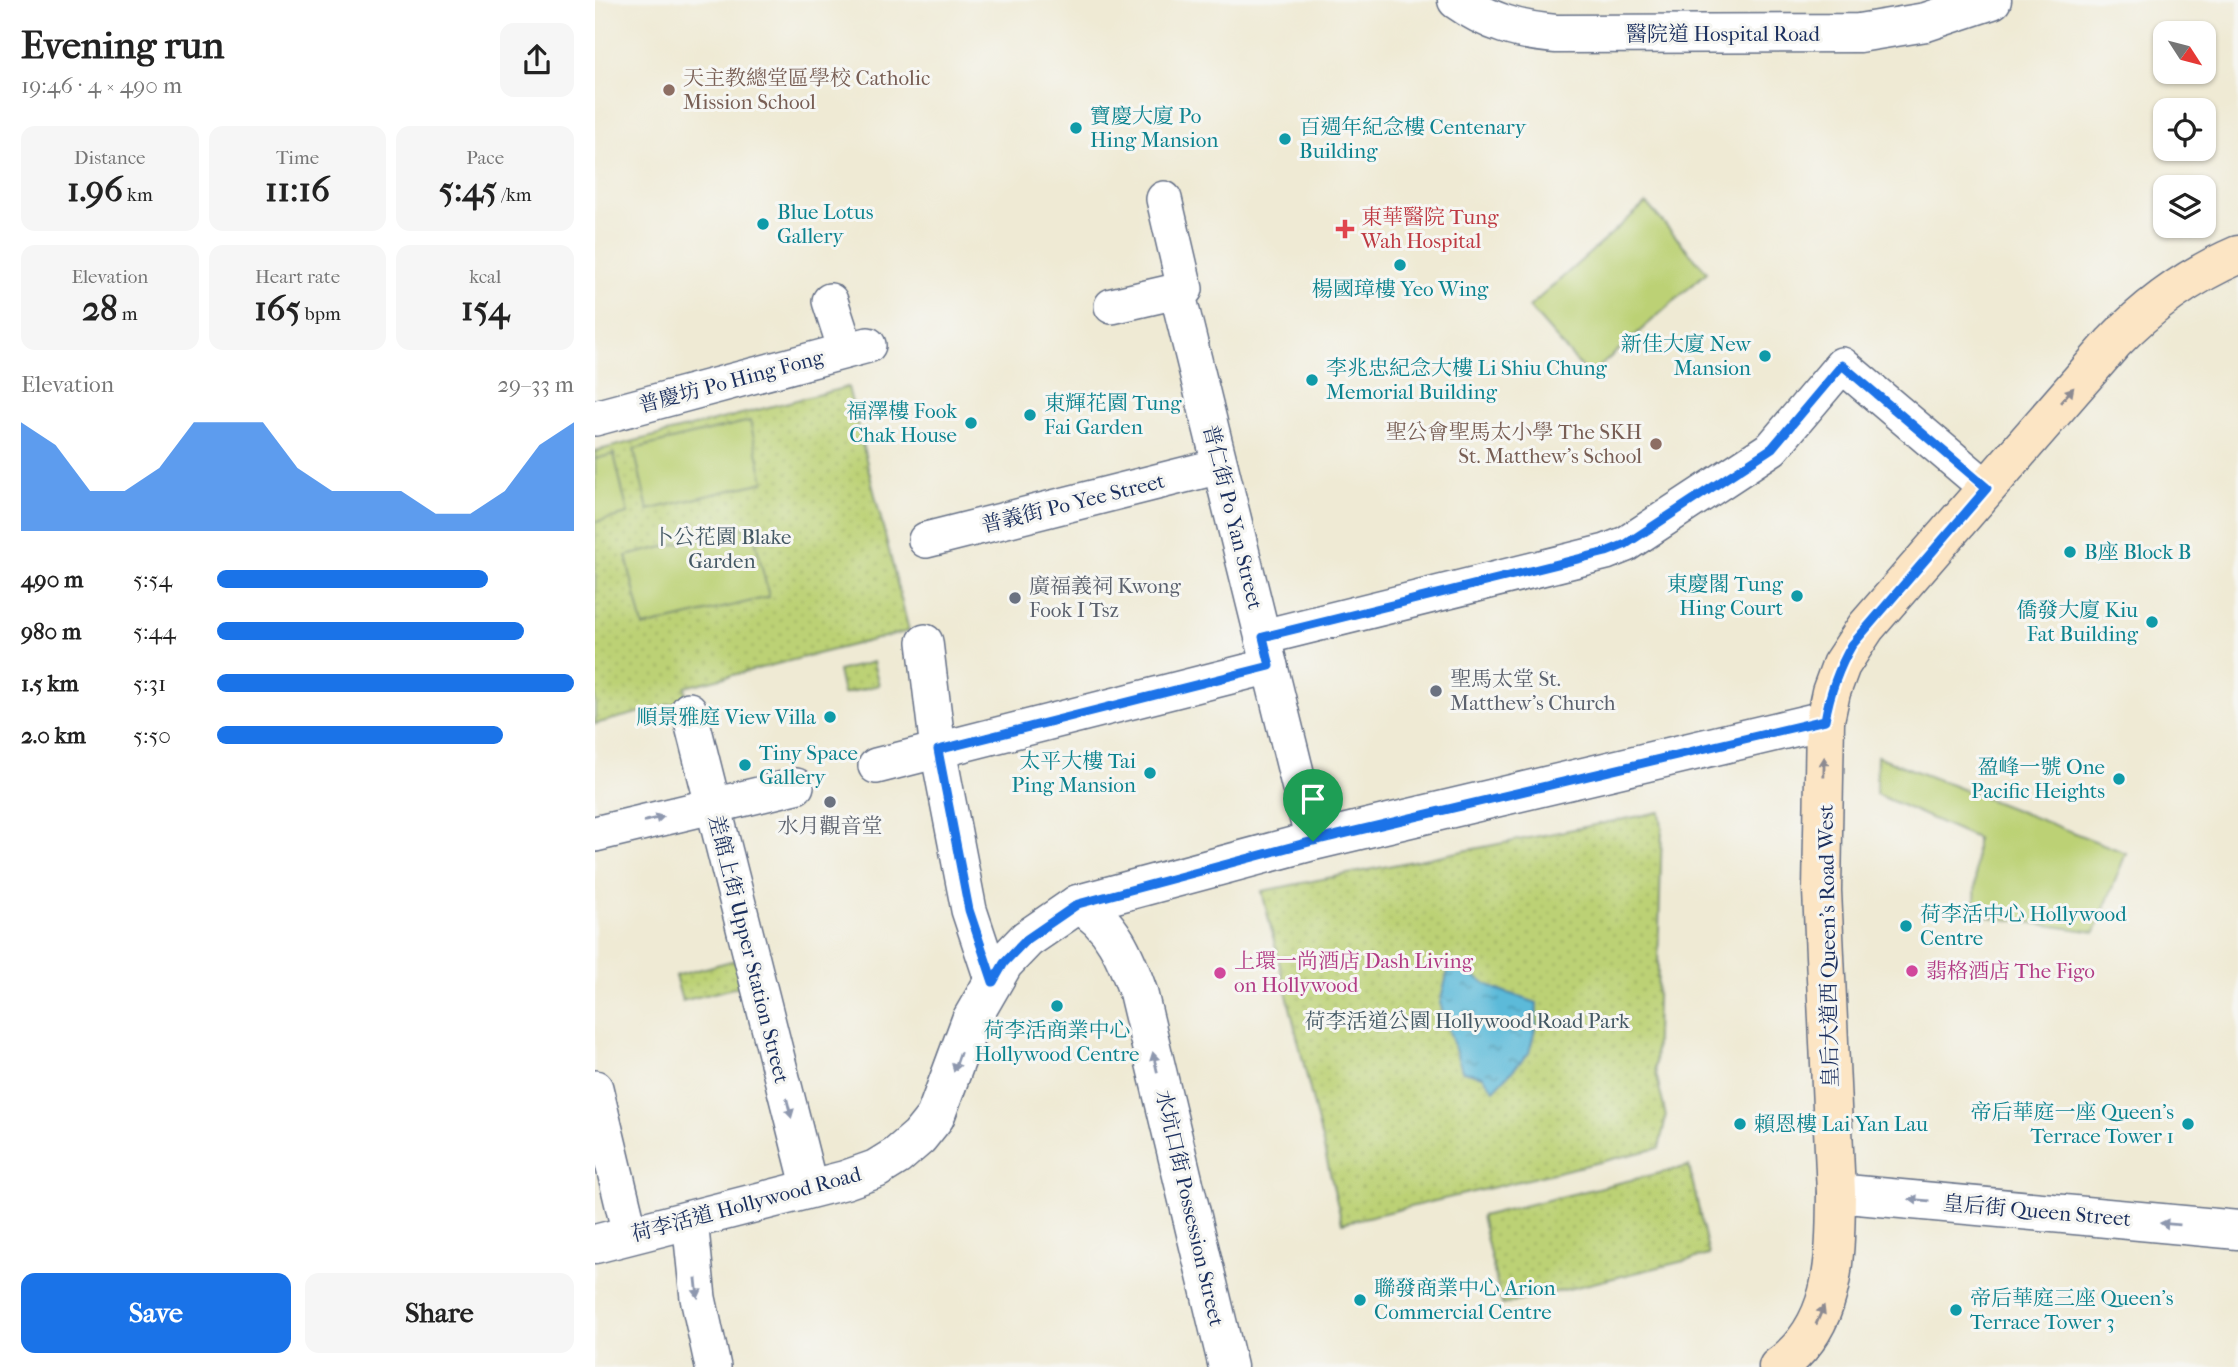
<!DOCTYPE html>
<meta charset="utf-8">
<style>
:root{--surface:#fff;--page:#f6f6f6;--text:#222;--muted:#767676;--accent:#1a73e8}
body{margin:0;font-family:"IM FELL French Canon","Noto Serif TC",serif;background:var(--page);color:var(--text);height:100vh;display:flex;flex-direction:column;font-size:26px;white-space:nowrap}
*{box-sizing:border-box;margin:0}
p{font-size:23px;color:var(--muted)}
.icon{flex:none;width:38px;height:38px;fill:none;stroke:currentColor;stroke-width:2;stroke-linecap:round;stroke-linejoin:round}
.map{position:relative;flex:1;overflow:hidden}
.drawer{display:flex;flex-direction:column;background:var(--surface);width:595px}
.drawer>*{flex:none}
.needle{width:46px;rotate:126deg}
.fabs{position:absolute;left:1558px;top:21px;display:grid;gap:14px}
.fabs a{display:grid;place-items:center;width:63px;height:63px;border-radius:14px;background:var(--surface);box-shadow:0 2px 5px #0004;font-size:35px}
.pin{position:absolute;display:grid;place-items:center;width:60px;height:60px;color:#fff;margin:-72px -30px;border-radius:50% 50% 50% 0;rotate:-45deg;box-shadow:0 0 7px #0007}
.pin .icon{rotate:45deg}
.round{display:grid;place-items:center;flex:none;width:74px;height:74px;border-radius:14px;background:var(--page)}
.overview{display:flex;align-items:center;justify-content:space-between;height:119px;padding:0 21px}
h1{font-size:38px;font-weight:700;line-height:52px}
.stats{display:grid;grid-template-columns:repeat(3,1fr);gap:10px;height:119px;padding:7px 21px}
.stats div{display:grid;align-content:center;border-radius:14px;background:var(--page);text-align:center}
.stats b{font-size:35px;font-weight:700}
.stats small{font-size:19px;font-weight:400}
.stats p{font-size:19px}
.chart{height:196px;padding:14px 21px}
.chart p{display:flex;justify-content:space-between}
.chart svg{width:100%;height:126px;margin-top:7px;fill:var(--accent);opacity:.7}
.primary-button{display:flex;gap:14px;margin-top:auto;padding:14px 21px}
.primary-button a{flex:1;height:80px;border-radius:14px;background:var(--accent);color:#fff;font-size:28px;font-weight:700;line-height:80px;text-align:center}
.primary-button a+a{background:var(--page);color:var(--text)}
ul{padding:0 21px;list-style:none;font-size:23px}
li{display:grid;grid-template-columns:112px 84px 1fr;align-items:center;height:52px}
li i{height:18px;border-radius:9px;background:var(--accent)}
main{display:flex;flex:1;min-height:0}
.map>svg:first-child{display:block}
.park{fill:url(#park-dots);stroke:#6c8069;stroke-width:2}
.garden{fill:#bcd174;stroke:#6c8069;stroke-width:2}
.water{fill:url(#water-ripples);stroke:#3b749c;stroke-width:2}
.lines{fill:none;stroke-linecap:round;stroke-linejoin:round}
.minor-casing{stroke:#657087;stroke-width:38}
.tertiary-casing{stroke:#657087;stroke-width:41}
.secondary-casing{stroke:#657087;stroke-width:41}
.minor{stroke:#fff;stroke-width:35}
.tertiary{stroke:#fff;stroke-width:38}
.secondary{stroke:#fce5c4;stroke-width:38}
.oneway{fill:#8c8a91}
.oneway2{fill:#8d97ae}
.route-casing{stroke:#fff;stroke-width:14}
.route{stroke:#1a73e8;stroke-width:9}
.education-dot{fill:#8d6e63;stroke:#f6f6f2;stroke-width:2.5}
.culture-dot{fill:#0f9aa8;stroke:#f6f6f2;stroke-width:2.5}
.health-dot{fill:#e0444e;stroke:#f6f6f2;stroke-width:2.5}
.worship-dot{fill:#6b7280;stroke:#f6f6f2;stroke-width:2.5}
.hotel-dot{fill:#d1479c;stroke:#f6f6f2;stroke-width:2.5}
.labels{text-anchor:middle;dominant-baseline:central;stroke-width:6;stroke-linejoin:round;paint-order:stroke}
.street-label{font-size:21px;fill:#1b2f5e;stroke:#f6f6f2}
.education-label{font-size:21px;fill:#785e54;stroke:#f6f6f2;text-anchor:start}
.culture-label{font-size:21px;fill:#0d838f;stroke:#f6f6f2;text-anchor:start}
.health-label{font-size:21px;fill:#be3a42;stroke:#f6f6f2;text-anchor:start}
.park-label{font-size:21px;fill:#435864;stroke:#f6f6f2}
.worship-label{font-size:21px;fill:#5b616d;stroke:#f6f6f2;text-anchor:start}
.hotel-label{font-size:21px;fill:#b23c85;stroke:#f6f6f2;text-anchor:start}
</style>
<main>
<section class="drawer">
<div class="overview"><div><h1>Evening run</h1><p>19:46 · 4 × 490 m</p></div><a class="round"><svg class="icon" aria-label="share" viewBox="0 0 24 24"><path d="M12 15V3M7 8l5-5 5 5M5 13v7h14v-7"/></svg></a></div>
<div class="stats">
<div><p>Distance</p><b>1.96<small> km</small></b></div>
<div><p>Time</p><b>11:16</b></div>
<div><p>Pace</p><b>5:45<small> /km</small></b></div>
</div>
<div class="stats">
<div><p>Elevation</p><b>28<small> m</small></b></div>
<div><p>Heart rate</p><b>165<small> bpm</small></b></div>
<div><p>kcal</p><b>154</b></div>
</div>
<div class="chart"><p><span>Elevation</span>29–33 m</p>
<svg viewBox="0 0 160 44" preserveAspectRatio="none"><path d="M0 44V6L10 14L20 30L30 30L40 22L50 6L60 6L70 6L80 22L90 30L100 30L110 30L120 38L130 38L140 30L150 14L160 6V44z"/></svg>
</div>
<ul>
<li><b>490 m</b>5:54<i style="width:76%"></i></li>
<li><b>980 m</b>5:44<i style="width:86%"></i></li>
<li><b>1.5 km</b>5:31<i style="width:100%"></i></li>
<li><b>2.0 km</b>5:50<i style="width:80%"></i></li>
</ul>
<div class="primary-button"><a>Save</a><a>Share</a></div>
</section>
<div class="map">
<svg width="1643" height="1367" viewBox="0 0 1643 1367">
<defs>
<pattern id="park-dots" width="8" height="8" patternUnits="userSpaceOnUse" patternTransform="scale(1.75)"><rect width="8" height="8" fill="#bcd174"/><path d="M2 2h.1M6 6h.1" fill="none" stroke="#a1b467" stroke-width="1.8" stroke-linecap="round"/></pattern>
<pattern id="water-ripples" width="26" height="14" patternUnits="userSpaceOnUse" patternTransform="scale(1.75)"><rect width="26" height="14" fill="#5bbad9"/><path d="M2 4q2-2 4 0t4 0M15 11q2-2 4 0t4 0" fill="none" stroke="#4a98b3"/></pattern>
</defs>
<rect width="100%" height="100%" fill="#f6f6f2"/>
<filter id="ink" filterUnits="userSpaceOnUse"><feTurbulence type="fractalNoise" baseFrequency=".0143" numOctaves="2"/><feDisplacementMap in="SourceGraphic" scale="14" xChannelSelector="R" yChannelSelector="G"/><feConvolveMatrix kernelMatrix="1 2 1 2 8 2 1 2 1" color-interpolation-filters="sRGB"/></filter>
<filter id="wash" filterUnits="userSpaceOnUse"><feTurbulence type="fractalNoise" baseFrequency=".00686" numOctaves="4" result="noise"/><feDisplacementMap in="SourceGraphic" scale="28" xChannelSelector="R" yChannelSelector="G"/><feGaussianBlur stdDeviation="1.57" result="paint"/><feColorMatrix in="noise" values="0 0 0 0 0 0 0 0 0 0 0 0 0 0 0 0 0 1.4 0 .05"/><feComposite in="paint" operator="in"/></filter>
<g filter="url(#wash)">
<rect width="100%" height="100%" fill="#efead4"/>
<g class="park">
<polygon points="253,387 314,631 90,687 93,700 0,724 0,451"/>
<polygon points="278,662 284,685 248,694 243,671"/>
<polygon points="1065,812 1067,827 1060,1069 1071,1117 1064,1148 747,1223 667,891"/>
<polygon points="140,960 146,986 87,1001 80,976"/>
<polygon points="1094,1166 1114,1255 907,1305 886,1216"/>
</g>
<g class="garden">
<polygon points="1051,203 1112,272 994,376 934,307"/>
<polygon points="155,421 169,482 53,510 39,449"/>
<polygon points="19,454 33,514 0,522 0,459"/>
<polygon points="157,526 174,597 48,627 31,556"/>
<polygon points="1282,756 1531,853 1500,932 1380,915 1381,838 1281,794"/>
</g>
<polygon class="water" points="855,963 901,989 942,1003 941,1026 934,1053 899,1090 888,1076 867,1071 845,1003"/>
</g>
<g filter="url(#ink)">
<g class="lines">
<g class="minor-casing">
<g id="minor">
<polyline points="569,199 590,289 582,291 718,841"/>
<polyline points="235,301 251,350"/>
<polyline points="517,306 582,291"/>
<polyline points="0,418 273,345"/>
<polyline points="331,540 625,466"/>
<polyline points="668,637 1011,552 1031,544 1177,448 1247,365 1392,488"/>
<polyline points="330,642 343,750 374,910 398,982"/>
<polyline points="94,710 215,1189"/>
<polyline points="281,766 675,666"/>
<polyline points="0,834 201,786"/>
<polyline points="0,1088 35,1234"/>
<polyline points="95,1220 103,1298 118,1367"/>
</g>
</g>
<g class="tertiary-casing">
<g id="tertiary">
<path d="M862,0C893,22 924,31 961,34L1264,33L1331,22L1397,0"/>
<path d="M483,904C517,922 531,958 543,992L633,1367"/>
<polyline points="1241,1193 1643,1230"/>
<polyline points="0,1244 250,1180 281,1169 302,1156 324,1137 340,1117 376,1020 409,963 432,939 483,904 718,841 1230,720"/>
</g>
</g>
<g class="secondary-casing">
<path id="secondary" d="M1183,1367C1242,1325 1240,1258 1241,1193L1227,891L1230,720L1236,692L1246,665L1271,627L1518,343C1555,304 1594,276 1643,255"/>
</g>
<use href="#minor" class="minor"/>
<use href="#tertiary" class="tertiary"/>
<use href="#secondary" class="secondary"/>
</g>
<defs><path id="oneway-solid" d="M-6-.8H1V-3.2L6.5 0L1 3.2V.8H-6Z" transform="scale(1.75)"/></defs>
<g class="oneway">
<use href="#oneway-solid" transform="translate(1472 395) rotate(-49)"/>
<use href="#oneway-solid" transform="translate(1229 767) rotate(-89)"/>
<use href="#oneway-solid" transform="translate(1225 1315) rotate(-67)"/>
</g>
<g class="oneway2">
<use href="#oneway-solid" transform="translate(59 819) rotate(-13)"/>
<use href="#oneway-solid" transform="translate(362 1062) rotate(109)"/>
<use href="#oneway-solid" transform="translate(560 1062) rotate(-103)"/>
<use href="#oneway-solid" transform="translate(194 1108) rotate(76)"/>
<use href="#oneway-solid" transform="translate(1324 1200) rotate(-175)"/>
<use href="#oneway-solid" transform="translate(1575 1224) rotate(-175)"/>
<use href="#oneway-solid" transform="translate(102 1288) rotate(84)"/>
</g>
</g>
<g class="lines" filter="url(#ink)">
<g class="route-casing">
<path id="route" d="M1247,365L1392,488L1257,645C1243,669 1235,692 1230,720L718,841L483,904L432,939L409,963L398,982L374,910L343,750L675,666L668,637L1011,552L1031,544L1177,448Z"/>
</g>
<use href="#route" class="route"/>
</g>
<g class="education-dot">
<circle cx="74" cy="90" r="7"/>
<circle cx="1061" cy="444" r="7"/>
</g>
<g class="culture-dot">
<circle cx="481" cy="128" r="7"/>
<circle cx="690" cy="139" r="7"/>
<circle cx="168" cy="224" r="7"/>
<circle cx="805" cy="265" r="7"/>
<circle cx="1170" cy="356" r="7"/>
<circle cx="717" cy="380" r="7"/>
<circle cx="435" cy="415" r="7"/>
<circle cx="376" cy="423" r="7"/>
<circle cx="1475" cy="552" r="7"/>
<circle cx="1202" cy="596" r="7"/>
<circle cx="1557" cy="622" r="7"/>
<circle cx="235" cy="717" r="7"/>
<circle cx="150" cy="765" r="7"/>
<circle cx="555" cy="773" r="7"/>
<circle cx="1524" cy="779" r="7"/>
<circle cx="1311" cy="926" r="7"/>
<circle cx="462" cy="1006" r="7"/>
<circle cx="1145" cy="1124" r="7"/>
<circle cx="1593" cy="1124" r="7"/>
<circle cx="765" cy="1300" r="7"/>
<circle cx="1361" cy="1310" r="7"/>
</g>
<path class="health-dot" d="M746.5 218.5h7v7h7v7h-7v7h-7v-7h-7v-7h7z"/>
<g class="worship-dot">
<circle cx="420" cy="598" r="7"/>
<circle cx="841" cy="691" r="7"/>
<circle cx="235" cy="802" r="7"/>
</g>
<g class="hotel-dot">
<circle cx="1317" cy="971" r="7"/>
<circle cx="625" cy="973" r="7"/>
</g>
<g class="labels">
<g class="street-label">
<text x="1128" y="34">醫院道 Hospital Road</text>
<text transform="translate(136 381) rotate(-15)">普慶坊 Po Hing Fong</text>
<text transform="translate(478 503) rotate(-14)">普義街 Po Yee Street</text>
<text transform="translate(638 517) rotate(76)">普仁街 Po Yan Street</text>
<text transform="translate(1233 946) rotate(-91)">皇后大道西 Queen's Road West</text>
<text transform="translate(154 949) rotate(76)">差館上街 Upper Station Street</text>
<text transform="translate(151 1204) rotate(-15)">荷李活道 Hollywood Road</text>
<text transform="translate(595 1208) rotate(77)">水坑口街 Possession Street</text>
<text transform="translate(1442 1211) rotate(5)">皇后街 Queen Street</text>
</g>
<g class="education-label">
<text x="88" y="78">天主教總堂區學校 Catholic<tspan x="88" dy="24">Mission School</tspan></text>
<text x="1047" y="432" text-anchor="end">聖公會聖馬太小學 The SKH<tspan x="1047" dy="24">St. Matthew's School</tspan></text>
</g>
<g class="culture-label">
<text x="495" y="116">寶慶大廈 Po<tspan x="495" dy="24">Hing Mansion</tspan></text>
<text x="704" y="127">百週年紀念樓 Centenary<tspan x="704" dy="24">Building</tspan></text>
<text x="182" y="212">Blue Lotus<tspan x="182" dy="24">Gallery</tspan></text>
<text x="805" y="289" text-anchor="middle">楊國璋樓 Yeo Wing</text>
<text x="1156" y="344" text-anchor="end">新佳大廈 New<tspan x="1156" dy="24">Mansion</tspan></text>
<text x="731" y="368">李兆忠紀念大樓 Li Shiu Chung<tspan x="731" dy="24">Memorial Building</tspan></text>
<text x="449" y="403">東輝花園 Tung<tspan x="449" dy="24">Fai Garden</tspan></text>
<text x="362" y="411" text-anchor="end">福澤樓 Fook<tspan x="362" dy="24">Chak House</tspan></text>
<text x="1489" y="552">B座 Block B</text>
<text x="1188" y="584" text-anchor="end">東慶閣 Tung<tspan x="1188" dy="24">Hing Court</tspan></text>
<text x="1543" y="610" text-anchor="end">僑發大廈 Kiu<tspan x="1543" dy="24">Fat Building</tspan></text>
<text x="221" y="717" text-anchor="end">順景雅庭 View Villa</text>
<text x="164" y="753">Tiny Space<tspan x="164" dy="24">Gallery</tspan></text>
<text x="541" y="761" text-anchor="end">太平大樓 Tai<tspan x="541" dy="24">Ping Mansion</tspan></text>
<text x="1510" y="767" text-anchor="end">盈峰一號 One<tspan x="1510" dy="24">Pacific Heights</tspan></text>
<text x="1325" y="914">荷李活中心 Hollywood<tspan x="1325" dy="24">Centre</tspan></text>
<text x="462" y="1030" text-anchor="middle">荷李活商業中心<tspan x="462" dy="24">Hollywood Centre</tspan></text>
<text x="1579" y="1112" text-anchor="end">帝后華庭一座 Queen's<tspan x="1579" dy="24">Terrace Tower 1</tspan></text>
<text x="1159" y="1124">賴恩樓 Lai Yan Lau</text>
<text x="779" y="1288">聯發商業中心 Arion<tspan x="779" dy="24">Commercial Centre</tspan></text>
<text x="1375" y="1298">帝后華庭三座 Queen's<tspan x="1375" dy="24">Terrace Tower 3</tspan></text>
</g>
<g class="health-label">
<text x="766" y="217">東華醫院 Tung<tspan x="766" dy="24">Wah Hospital</tspan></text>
</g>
<g class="park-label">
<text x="127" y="537">卜公花園 Blake<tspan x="127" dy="24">Garden</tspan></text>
<text x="872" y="1021">荷李活道公園 Hollywood Road Park</text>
</g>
<g class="worship-label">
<text x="434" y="586">廣福義祠 Kwong<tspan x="434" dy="24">Fook I Tsz</tspan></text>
<text x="855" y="679">聖馬太堂 St.<tspan x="855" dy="24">Matthew's Church</tspan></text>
<text x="235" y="826" text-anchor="middle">水月觀音堂</text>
</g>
<g class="hotel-label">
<text x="639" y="961">上環一尚酒店 Dash Living<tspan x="639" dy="24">on Hollywood</tspan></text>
<text x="1331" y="971">翡格酒店 The Figo</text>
</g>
</g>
</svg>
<div class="fabs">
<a><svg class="needle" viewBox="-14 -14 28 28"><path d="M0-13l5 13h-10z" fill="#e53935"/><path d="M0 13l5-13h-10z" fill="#767676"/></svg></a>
<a><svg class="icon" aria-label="locate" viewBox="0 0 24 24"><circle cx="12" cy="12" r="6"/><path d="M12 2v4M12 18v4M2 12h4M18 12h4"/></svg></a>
<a><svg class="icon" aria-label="layers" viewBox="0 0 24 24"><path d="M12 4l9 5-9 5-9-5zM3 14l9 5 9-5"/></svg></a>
</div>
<div class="pin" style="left:718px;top:841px;background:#1e9e55"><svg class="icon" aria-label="arrive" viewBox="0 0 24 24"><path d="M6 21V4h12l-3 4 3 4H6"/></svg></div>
</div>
</main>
